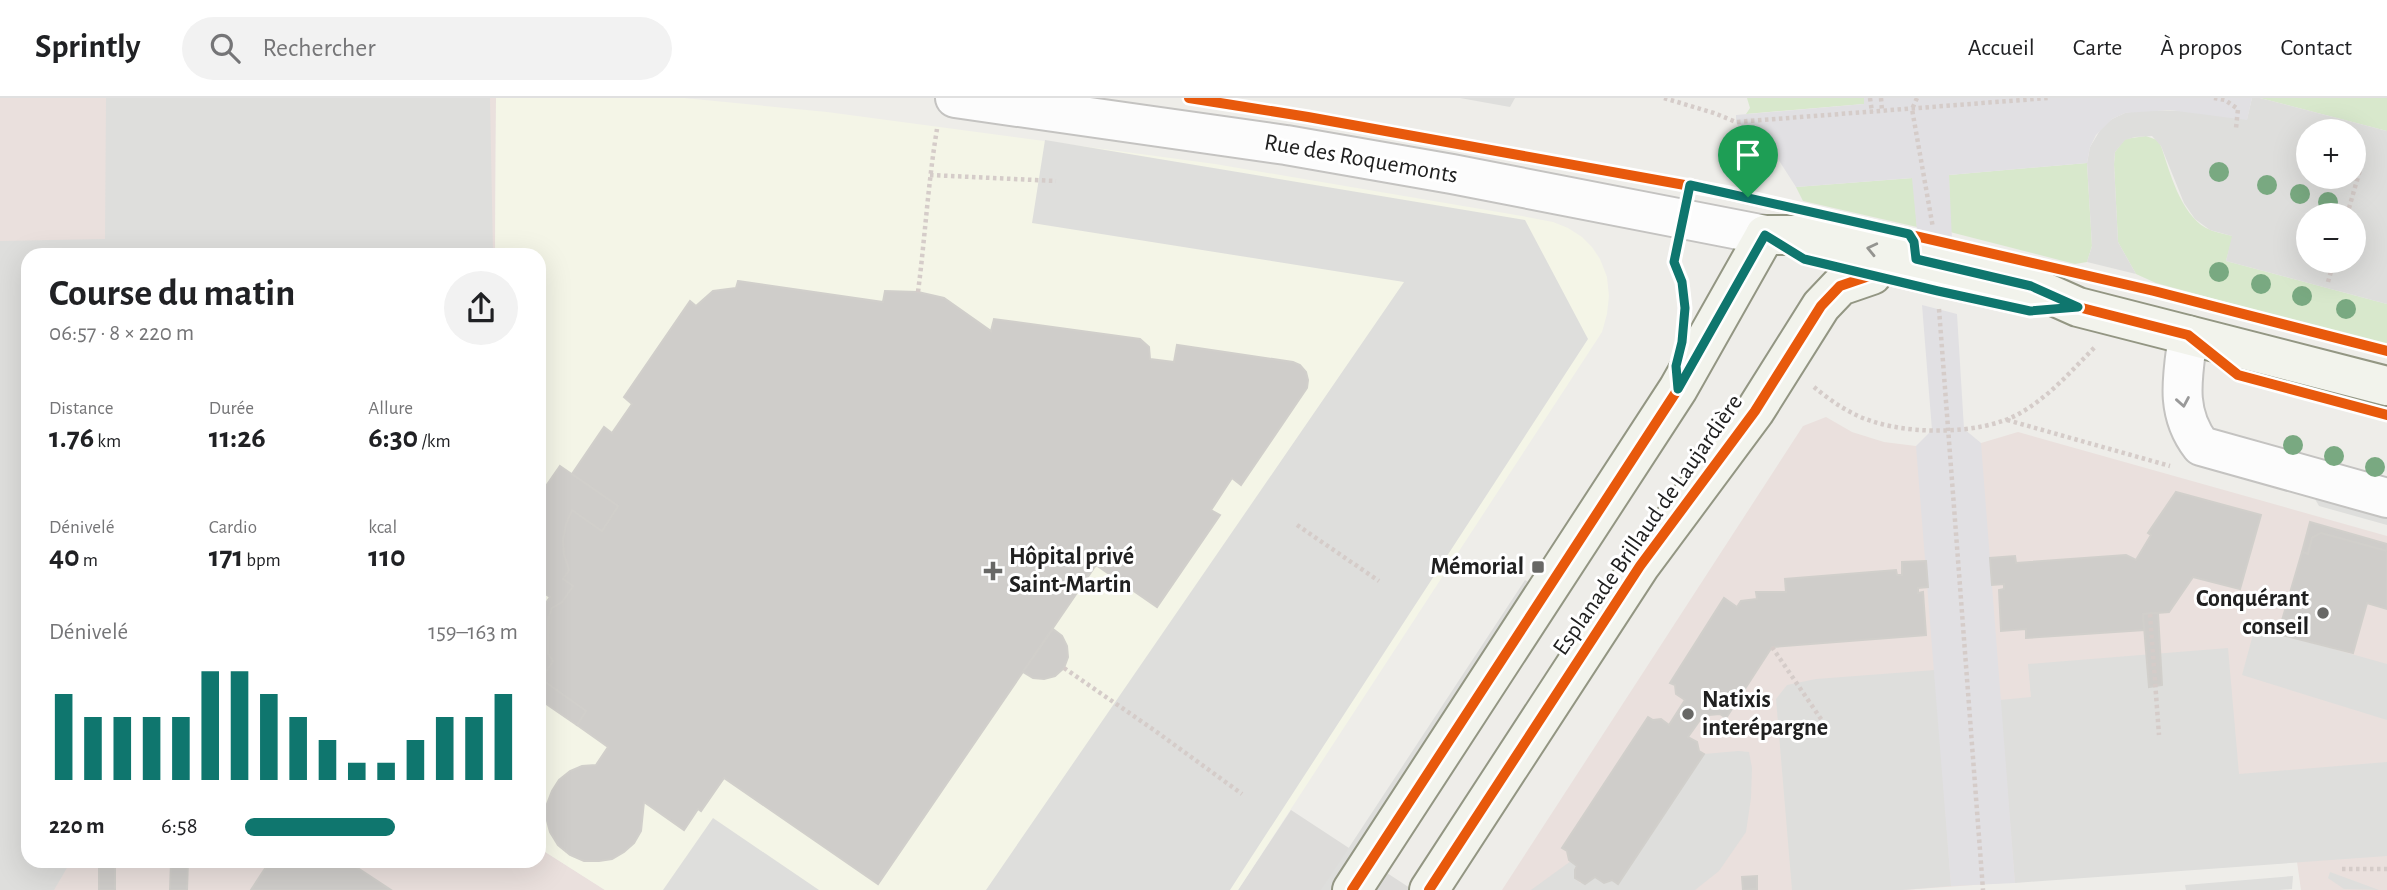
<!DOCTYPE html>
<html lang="fr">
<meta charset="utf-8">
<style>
:root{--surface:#fff;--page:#f2f2f2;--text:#202124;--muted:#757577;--line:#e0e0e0;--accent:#0f766e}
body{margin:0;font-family:"Alegreya Sans",sans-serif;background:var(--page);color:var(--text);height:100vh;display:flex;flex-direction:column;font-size:26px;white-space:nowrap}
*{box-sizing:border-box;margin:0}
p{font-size:23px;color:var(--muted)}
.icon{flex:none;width:38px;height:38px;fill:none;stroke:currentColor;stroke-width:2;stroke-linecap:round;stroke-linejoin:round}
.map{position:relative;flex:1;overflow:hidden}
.sheet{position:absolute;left:21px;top:150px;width:525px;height:620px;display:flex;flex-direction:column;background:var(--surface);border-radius:21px;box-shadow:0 7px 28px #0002}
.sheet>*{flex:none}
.tools{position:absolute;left:2296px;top:21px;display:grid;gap:14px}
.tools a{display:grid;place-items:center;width:70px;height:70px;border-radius:50%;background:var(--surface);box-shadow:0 7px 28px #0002;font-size:35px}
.pin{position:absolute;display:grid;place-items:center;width:60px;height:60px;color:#fff;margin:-72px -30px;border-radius:50% 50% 50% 0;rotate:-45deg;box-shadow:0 0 7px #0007}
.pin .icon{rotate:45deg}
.round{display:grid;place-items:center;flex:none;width:74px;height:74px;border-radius:37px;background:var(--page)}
.head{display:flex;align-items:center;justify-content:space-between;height:119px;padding:0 28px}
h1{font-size:38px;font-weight:700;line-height:52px}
.stats{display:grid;grid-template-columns:repeat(3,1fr);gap:10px;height:119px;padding:7px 28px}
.stats div{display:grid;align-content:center}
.stats b{font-size:30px;font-weight:700}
.stats small{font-size:19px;font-weight:400}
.stats p{font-size:19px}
.chart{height:196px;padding:14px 28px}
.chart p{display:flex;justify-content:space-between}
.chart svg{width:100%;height:126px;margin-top:7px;stroke:var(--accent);stroke-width:6}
ul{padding:0 28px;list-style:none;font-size:23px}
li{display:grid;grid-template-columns:112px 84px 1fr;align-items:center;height:52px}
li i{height:18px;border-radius:9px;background:var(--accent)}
header{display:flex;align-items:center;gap:42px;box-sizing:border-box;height:98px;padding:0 35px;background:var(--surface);border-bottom:2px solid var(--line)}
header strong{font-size:33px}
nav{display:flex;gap:38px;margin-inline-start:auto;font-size:24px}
.search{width:490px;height:63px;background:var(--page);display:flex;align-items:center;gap:18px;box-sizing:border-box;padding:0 24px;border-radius:38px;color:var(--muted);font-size:26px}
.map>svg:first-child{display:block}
.residential{fill:#dddcda}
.commercial{fill:#eae0dd}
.education{fill:#f4f5e7}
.grass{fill:#d8e8cc}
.parking{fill:#dededc;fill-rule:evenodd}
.plaza{fill:#e1e0e3}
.building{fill:#cfcdca;stroke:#d1cfcb;stroke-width:2}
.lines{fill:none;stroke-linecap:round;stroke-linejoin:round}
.street-casing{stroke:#c4c3c1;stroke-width:42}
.secondary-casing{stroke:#939683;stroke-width:42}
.path{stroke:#d5ccc9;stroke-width:4.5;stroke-dasharray:3.5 3.5;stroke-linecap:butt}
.street{stroke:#fcfcfc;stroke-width:38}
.secondary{stroke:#f2f3ec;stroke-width:38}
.cycleway-casing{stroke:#fff;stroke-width:15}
.cycleway{stroke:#e8590c;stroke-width:10}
.tree{fill:#79a981}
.oneway{stroke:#949490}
.oneway2{stroke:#999}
.route-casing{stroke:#fff;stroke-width:14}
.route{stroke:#0f766e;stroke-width:9}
.poi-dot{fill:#686866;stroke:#fff;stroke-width:2.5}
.labels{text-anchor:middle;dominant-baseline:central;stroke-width:6;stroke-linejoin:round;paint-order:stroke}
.street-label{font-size:24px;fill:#202020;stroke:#fff}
.poi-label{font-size:24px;font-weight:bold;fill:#202020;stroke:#fff;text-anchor:start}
</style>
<header>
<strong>Sprintly</strong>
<div class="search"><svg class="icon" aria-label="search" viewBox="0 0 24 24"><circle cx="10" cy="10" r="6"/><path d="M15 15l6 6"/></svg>Rechercher</div>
<nav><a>Accueil</a><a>Carte</a><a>À propos</a><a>Contact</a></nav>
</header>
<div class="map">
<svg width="2387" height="792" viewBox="0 0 2387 792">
<rect width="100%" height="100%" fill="#eeede9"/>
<polygon class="residential" points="1291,712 1413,792 1238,792"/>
<g class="commercial">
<polygon points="0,0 496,0 495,157 28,158 28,763 539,763 539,750 605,792 0,792"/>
<polygon points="1826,319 1852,334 1884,344 1916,348 1981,345 2018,334 2387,438 2387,792 2301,792 2297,764 1903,792 1502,792 1803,328"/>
</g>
<polygon class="education" points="496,0 684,0 827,14 1215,66 1522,118 1553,124 1568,130 1582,139 1592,149 1600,161 1607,179 1609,198 1607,216 1602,234 1238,792 605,792 539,750 539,158 495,158"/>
<g class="grass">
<polygon points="1747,0 1864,0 1864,6 1746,16 1750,10"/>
<polygon points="2260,0 2387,0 2387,33"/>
<path d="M2146,38L2157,42L2161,48C2170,74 2180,115 2206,130C2214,134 2224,136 2233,138L2226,163L2387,206V248L2156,185L2136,176L2118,144L2114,66L2115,54L2125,41Z"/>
<polygon points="2087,65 2092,148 2087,164 2075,166 1950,134 1949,77"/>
<polygon points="1913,80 1917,129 1803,103 1796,89"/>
</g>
<g class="parking">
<polygon points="106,0 490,0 493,157 28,158 28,763 71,763 54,792 0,792 0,143 105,141"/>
<polygon points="1460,0 1515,0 1510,9"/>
<path d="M2252,0H2260L2387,33V206L2226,163L2232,138L2210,132L2195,121L2184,105L2161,48L2152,38L2135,39L2125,42L2115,54L2114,66L2118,144L2136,176L2087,164L2092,148L2087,65L2090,49L2102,29L2112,21L2125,15L2142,12L2185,13L2247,21ZM2308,33H2354V79H2308ZM2308,117H2354V163H2308Z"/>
<polygon points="1045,42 1525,122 1588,241 1230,792 986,792 1404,184 1032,125"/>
<polygon points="2311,394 2387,415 2387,427 2319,408"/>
<polygon points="1525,482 1535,488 1336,792 1321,792"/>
<polygon points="2255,529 2387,566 2387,622 2242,577"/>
<polygon points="2228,550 2239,676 2387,664 2387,758 2015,785 2000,602 2031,599 2028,566"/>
<polygon points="1935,572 1951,788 1903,792 1792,792 1776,601 1787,587 1816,581"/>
<polygon points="1738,653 1749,654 1752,670 1751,700 1746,734 1719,773 1695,792 1531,792 1571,763 1577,768 1575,772 1575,779 1580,785 1589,784 1595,779 1604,785 1612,782 1618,786 1704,656"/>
<polygon points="713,720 819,792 663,792"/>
<polygon points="2330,774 2379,792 2344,791 2328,780"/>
<polygon points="2293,778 2292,791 2279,792 2186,792 2185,787"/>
</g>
<g class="plaza">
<polygon points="1864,0 2252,0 2247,22 2169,12 2125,15 2112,21 2096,37 2090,49 2087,65 1949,77 1953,163 1919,154 1912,80 1796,89 1778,61 1761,43 1740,32 1736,24 1736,17 1864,6"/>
<polygon points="1922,207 1957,216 1964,331 1981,345 2015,785 1951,788 1916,348 1932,332"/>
</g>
<g class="building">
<polygon points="738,183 883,204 885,193 918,194 944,200 991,233 994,221 1140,241 1149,249 1150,261 1174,264 1177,247 1293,264 1300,267 1306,274 1308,282 1307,290 1241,387 1232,380 1211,412 1220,417 1157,509 1096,467 878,786 724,680 701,713 698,711 684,732 644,704 641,733 634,745 624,754 612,761 599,763 584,763 570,757 558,747 550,734 546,719 547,706 552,693 559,682 570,673 582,668 596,667 608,649 577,627 586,613 541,581 553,563 548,556 549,515 552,510 562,504 573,488 563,481 569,472 564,457 563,442 566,426 572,412 602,433 618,408 572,376 604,329 612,335 632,306 624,299 690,203 696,208 713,193 736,190"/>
<polygon points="560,368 618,408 602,433 572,412 566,426 563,442 564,457 569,472 563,481 573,488 562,504 552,510 548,520 548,556 553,563 541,581 586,613 577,627 539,601 539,515 550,499 539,492 539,398"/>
<polygon points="2176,394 2261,417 2240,491 2193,479 2169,514 2143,516 2144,532 2026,540 2026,531 2001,533 1999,492 2004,491 2004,486 1992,487 1990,460 2015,458 2016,465 2126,457 2136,462 2151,437 2148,435"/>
<polygon points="2310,424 2387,446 2387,453 2321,435 2312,440 2308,456 2302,454"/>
<polygon points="2321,435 2387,453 2387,511 2367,505 2353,555 2278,536 2302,454 2308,456 2312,440"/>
<polygon points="1926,463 1928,489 1918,490 1918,495 1923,494 1926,537 1772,549 1726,620 1720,616 1709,617 1705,615 1688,639 1697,644 1699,653 1704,656 1618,786 1612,782 1604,785 1595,779 1585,786 1575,780 1575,772 1577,768 1569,762 1567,753 1562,750 1648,619 1653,622 1661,621 1669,627 1685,602 1676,596 1675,587 1670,585 1724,500 1737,509 1741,503 1757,501 1756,494 1786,494 1785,481 1896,472 1897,477 1902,477 1902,464"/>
<polygon points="2158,515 2162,587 2149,589 2143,516"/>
<polygon points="1053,531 1062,538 1067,548 1068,559 1064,570 1055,578 1044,581 1033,580 1023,574"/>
<rect x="99" y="763" width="16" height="29"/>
<polygon points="171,763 188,763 187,792 170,792"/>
<polygon points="270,763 276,763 285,769 290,763 347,763 391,792 251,792"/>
<polygon points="1757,778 1757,791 1743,792 1742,779"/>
</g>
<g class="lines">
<g class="street-casing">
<g id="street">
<polyline points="955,0 1286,47 1452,76 1765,137"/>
<path d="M2188,237C2183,277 2174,313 2201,348L2387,400"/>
</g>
</g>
<g class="secondary-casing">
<g id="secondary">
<polyline points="1765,137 1809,137 1916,161 2031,188 2078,209 2387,288"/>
<polyline points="1352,792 1678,291 1765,137"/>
<polyline points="1429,792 1640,468 1755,313 1821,208 1840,188 1872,177"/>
</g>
</g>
<g class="path">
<polyline points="1664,0 1714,15 1736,24 2048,0"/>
<polyline points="1870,0 1872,14"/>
<polyline points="1881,0 1882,13"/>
<polyline points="1917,0 1912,11 1933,130"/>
<polyline points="2214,0 2225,2 2238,11 2236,30"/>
<polyline points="930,77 1056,83"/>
<polyline points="2347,117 2362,65"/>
<polyline points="2328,184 2334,163"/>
<path d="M918,194C925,140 928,85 937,31"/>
<polyline points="1939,211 1983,792"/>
<path d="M1814,289C1826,299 1840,309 1854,316C1897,338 1981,339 2022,314C2051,297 2072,272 2095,249"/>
<polyline points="2007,322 2170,368"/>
<polyline points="1297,427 1379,483"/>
<polyline points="2150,516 2159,637"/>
<polyline points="1772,549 1823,624"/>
<polyline points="1064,570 1154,632 1242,696"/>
<polyline points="2342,771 2387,771"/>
</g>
<use href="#street" class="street"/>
<use href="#secondary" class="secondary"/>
<g class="cycleway-casing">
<g id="cycleway">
<polyline points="1189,0 1308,19 1729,95 2154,193 2387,253"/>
<polyline points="1352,792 1678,291 1676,268 1682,244 1685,210 1682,184 1674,164 1690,87"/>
<polyline points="1429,792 1640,468 1755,313 1821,208 1840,188 1872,177 2030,213 2078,209 2188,237 2238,277 2387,317"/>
</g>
</g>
<use href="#cycleway" class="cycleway"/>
</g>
<g class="tree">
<circle cx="2219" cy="74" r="10"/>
<circle cx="2267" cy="87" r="10"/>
<circle cx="2300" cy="96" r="10"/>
<circle cx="2328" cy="104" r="10"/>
<circle cx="2219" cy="174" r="10"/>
<circle cx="2261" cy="186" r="10"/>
<circle cx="2302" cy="198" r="10"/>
<circle cx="2346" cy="211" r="10"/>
<circle cx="2293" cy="347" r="10"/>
<circle cx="2334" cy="358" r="10"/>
<circle cx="2375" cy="369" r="10"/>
</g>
<defs><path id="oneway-chevron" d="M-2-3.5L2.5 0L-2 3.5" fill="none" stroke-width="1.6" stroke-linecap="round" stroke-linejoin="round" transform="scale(1.75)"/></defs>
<use class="oneway" href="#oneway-chevron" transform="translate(1872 151) rotate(-167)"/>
<use class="oneway2" href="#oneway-chevron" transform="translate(2183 304) rotate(80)"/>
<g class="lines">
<g class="route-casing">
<polygon id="route" points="1690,87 1909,136 1914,144 1916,161 2031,188 2078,209 2030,213 1938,193 1804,161 1765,137 1678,291 1676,268 1682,244 1685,210 1682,184 1674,164"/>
</g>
<use href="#route" class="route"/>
</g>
<g class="poi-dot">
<rect x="1531" y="462" width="14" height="14" rx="3.5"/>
<path d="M989.5 462.5h7v7h7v7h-7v7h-7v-7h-7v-7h7z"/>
<circle cx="2323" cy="515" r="7"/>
<circle cx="1688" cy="616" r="7"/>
</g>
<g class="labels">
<g class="street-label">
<text transform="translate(1361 61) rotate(10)">Rue des Roquemonts</text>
<text transform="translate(1648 427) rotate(-55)">Esplanade Brillaud de Laujardière</text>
</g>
<g class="poi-label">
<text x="1009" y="459">Hôpital privé<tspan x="1009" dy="28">Saint-Martin</tspan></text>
<text x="1524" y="469" text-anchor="end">Mémorial</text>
<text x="2309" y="501" text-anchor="end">Conquérant<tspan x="2309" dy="28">conseil</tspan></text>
<text x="1702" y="602">Natixis<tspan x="1702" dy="28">interépargne</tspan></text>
</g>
</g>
</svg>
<div class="tools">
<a>+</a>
<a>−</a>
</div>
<div class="pin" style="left:1748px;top:99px;background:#1e9e55"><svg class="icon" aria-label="arrive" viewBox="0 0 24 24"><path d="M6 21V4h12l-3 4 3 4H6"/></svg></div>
<section class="sheet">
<div class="head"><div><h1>Course du matin</h1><p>06:57 · 8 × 220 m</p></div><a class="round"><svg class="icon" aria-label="share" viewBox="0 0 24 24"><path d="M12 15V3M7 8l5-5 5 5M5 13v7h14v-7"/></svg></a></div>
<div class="stats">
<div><p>Distance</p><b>1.76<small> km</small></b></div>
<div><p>Durée</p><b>11:26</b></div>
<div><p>Allure</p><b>6:30<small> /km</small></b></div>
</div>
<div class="stats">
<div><p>Dénivelé</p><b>40<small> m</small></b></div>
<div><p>Cardio</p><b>171<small> bpm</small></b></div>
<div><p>kcal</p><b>110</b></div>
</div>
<div class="chart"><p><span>Dénivelé</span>159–163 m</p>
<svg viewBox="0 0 160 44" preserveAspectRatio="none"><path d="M5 44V14M15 44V22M25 44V22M35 44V22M45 44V22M55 44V6M65 44V6M75 44V14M85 44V22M95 44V30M105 44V38M115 44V38M125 44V30M135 44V22M145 44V22M155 44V14"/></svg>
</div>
<ul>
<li><b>220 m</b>6:58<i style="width:55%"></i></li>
</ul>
</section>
</div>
